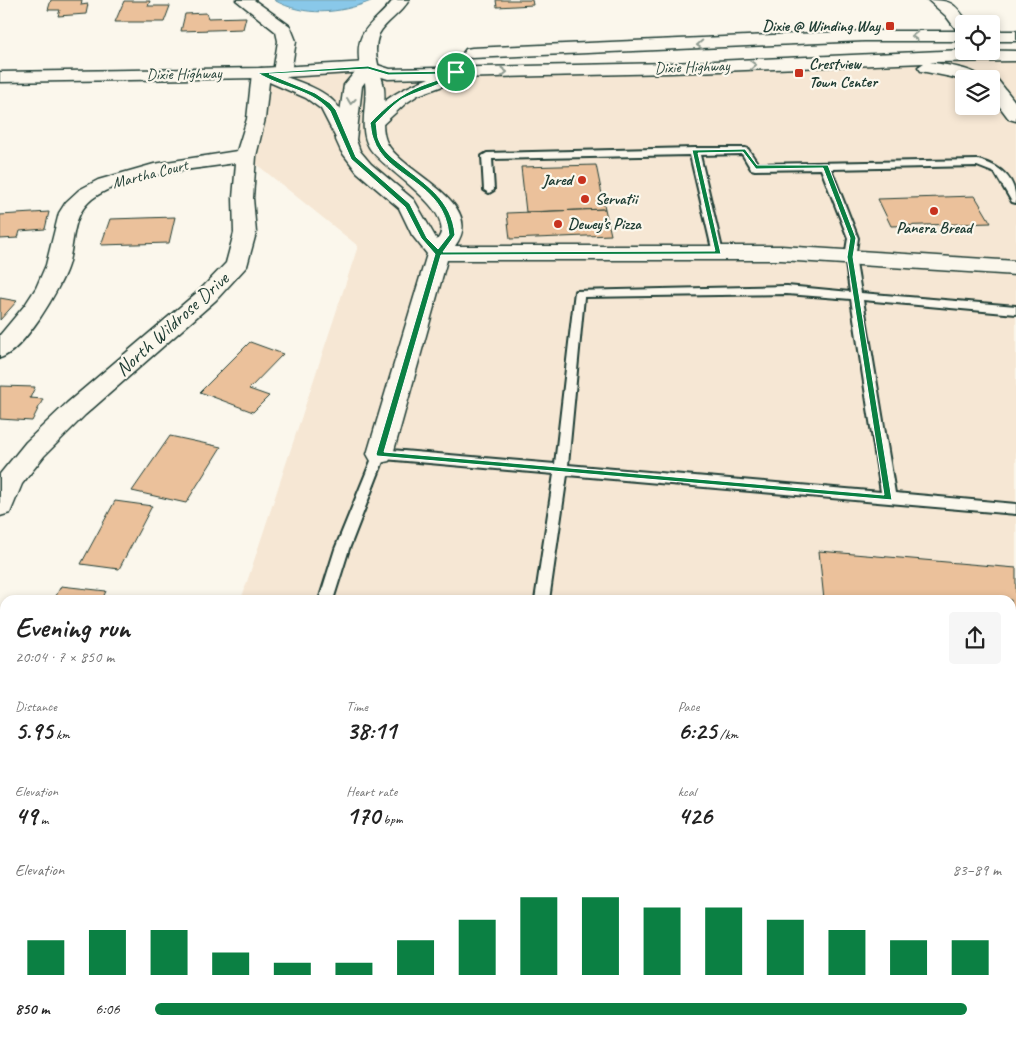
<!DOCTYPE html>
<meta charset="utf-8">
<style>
:root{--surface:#fff;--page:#f6f6f6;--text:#222;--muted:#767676;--accent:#0b8043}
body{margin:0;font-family:Caveat,sans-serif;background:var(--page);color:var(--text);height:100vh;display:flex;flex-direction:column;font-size:19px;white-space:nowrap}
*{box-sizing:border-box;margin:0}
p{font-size:16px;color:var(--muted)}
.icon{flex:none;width:28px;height:28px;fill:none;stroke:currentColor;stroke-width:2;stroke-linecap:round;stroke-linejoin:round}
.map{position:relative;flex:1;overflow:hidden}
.drawer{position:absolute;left:0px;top:595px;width:1016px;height:444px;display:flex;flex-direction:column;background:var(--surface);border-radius:15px 15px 0 0;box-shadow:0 2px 8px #0003}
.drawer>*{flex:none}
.buttons{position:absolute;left:955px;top:15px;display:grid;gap:10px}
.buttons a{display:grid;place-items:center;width:45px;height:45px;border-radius:5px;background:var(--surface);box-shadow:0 2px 8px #0003;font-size:25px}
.pin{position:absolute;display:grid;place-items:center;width:42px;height:42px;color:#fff;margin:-21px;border:2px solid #fff;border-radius:50%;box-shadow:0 1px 5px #0007}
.round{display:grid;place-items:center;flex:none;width:52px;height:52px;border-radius:5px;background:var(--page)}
.head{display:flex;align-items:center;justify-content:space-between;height:85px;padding:0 15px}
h1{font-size:28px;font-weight:700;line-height:38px}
.stats{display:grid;grid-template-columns:repeat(3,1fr);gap:8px;height:85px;padding:5px 15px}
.stats div{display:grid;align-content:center}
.stats b{font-size:25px;font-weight:700}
.stats small{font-size:14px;font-weight:400}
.stats p{font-size:14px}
.chart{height:140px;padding:10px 15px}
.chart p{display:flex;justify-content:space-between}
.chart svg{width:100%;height:90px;margin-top:5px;stroke:var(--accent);stroke-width:6}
ul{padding:0 15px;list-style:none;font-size:16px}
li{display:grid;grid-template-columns:80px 60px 1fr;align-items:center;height:38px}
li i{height:12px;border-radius:6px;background:var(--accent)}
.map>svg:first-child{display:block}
.built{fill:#f6e7d4;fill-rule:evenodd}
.water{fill:#89c8e9;stroke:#5f90a1}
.building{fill:#ebc19b;stroke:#1f3d34}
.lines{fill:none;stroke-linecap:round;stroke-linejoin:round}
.service-casing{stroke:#1f3d34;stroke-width:4}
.minor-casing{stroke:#1f3d34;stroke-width:3}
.primary-casing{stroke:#1f3d34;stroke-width:3}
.service{fill:#fbf7ec;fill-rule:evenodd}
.minor{fill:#fbf7ec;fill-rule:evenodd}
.primary{fill:#fbf7ec;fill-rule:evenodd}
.oneway{stroke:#8d9a90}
.route{fill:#0b8043;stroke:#fff;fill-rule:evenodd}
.poi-dot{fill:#c8321e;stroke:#fbf7ec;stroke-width:2}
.labels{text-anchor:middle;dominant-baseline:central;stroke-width:4.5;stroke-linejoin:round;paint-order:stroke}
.far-poi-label{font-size:16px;font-weight:bold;fill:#1f3d34;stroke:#fbf7ec;text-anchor:start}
.far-street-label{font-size:16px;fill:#1f3d34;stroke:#fbf7ec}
.street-label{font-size:20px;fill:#1f3d34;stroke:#fbf7ec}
</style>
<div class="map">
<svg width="1016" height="1038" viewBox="0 0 1016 1038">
<rect width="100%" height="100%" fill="#fbf7ec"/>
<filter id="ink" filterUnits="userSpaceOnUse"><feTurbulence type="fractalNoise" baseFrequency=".02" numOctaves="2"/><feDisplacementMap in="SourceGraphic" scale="10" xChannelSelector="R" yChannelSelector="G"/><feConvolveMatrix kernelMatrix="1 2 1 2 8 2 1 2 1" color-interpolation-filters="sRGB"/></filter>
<g filter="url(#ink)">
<path class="built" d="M1016,56V1038H96L98,1034H1011V600H241L358,246L246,156L261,73L341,68L388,74ZM964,79H991V106H964Z"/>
<path class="water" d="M274,0H370L371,1C339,14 304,17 274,0Z"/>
<g class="building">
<polygon points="51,0 82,0 81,5 88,4 86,14 58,16 60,10 48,10"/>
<polygon points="496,0 532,0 533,5 497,7"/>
<polygon points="124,1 150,1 148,6 170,6 164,22 115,22"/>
<polygon points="206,13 208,18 246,17 243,29 181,31 185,14"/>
<polygon points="596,165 605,209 526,212 521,167"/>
<polygon points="975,196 991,223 891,226 878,199"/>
<polygon points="605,209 611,235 510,239 507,213"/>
<polygon points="49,212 45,229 20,231 18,238 0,239 0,215"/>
<polygon points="175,217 169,243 101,245 110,219"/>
<polygon points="0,298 17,301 0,320"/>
<polygon points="250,342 283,354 249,389 269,396 253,412 200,392"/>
<polygon points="0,386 35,387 30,398 43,399 32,421 0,419"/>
<polygon points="170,436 221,447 186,503 132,491"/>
<polygon points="115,501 152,506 119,569 81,564"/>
<polygon points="819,551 1016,568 1016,1038 559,1038 560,1034 1011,1034 1011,600 824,600"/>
<polygon points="61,586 106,591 102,600 54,600"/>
<polygon points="0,664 5,665 5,749 0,748"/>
<polygon points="0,779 5,780 5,810 0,819"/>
</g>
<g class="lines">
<g class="service-casing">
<g id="service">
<path d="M694,148H745L748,149L758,164L978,160C1001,166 1016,178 1016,203L1012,202L995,173L977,166L831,169L858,238L855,257L861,293L1016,306V314L863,300L895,493L1016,504V514L567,475L549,600H535L554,474L384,459L349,549L333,600H319L335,549L375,451L380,449L555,464L575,291L787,286L850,292L845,257L848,238L821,169L755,170L751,169L742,154L700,155L723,253L718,256L713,253L690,155L492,159L494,190L489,193L484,190L482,156L487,153ZM787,294L851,299L881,492L568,465L584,297Z"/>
<polygon points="193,1034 213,1034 211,1038 191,1038"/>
<polygon points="237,1034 277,1034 279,1038 239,1038"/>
<polygon points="449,1034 471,1034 469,1038 447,1038"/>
</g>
</g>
<g class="minor-casing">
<g id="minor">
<polygon points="236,0 254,0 290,26 296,41 291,72 288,76 282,77 276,76 273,72 278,41 276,32"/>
<path d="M393,0H409C402,13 385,22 379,34C372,52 379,66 383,83C388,102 378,124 387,143C403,174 488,202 455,246H781L1016,261V275L781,260H447L393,454L389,461L380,463L371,461L367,454L427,254L412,235L399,208L357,172L341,151L336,140L344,85L360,66C353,27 375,25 393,0ZM365,82C368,104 358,128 369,147C382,170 461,212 437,240L414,200L371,164L360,151L356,140L362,86Z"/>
<path d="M928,0C953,0 955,4 969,24H964V33L958,32L946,16Z"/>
<path d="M261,68L267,69L270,73L265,119L256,156L253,198L256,233L247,266L216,300L85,415L44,456L22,484L10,513L0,516V474L26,442L67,403L200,290L226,263L234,233L233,198L236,163C195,169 125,174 92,199C71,216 75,241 68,265C61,288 23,352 0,358V335L25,305L36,288L46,265L59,213L66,202L79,190L98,180L154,164L237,151L247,119L252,73L255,69Z"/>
<polygon points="991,78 997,79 1016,103 1016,121 1009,119 991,95 991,79 986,79"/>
</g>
</g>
<g class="primary-casing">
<g id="primary">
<polygon points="864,31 964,31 964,41 864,41 472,58 466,57 463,53 466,49 472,48"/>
<rect x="991" y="31" width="25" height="10"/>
<path d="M964,50L1016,51V61L930,62C943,65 975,68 983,79H964V81L951,77L921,71L918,67L924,63L671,73L453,78L451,83L418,95L406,103L380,127L373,129L366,127L364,123C379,100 404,88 429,78L388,79L366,72L286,77C328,92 339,98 356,140L353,144L346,146L339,144L321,109L306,98L260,78L0,82V72L261,68L368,62L390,69L671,63Z"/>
</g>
</g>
<use href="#service" class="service"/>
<use href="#minor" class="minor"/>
<use href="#primary" class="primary"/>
</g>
<defs><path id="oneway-chevron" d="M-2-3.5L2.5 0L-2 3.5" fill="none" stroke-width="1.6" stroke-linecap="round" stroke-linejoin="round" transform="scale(1.25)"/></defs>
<g class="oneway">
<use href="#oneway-chevron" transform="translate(915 36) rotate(180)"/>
<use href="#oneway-chevron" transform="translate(700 45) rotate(177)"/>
<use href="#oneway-chevron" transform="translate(753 65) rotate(-3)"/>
<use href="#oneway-chevron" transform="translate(504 72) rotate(-1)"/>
<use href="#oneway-chevron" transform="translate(351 101) rotate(97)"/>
</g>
</g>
<path class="route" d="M368,66L389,72L456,71L459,72C443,86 421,89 402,99C393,105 384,115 376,123C377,128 377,134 378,138C382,150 391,157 400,164C426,185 452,200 455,235L443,252L715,251L692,150L745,149L757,165H828L856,238L853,257L892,500L377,456L376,454L435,254L421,238L405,207L351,159L330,111C312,89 281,88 258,73ZM368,69L388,75L450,74C440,80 431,82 421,86C401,94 385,107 370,123C371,127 371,133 373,138C386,179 444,180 449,235L438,249L427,238L410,204L356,157L336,110L330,103L315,93L269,74ZM743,152L756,169L823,168L850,238L847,257L884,495L384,452L441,255L721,254L698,153Z"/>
<g class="poi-dot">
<rect x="885" y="21" width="10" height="10" rx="2.5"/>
<rect x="794" y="68" width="10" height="10" rx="2.5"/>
<circle cx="582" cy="180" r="5"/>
<circle cx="585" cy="199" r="5"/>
<circle cx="934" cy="211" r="5"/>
<circle cx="558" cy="224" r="5"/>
</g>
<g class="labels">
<g class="far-poi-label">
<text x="880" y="26" text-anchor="end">Dixie @ Winding Way</text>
<text x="809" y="64">Crestview<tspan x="809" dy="18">Town Center</tspan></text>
<text x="572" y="180" text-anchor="end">Jared</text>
<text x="595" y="199">Servatii</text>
<text x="568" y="224">Dewey’s Pizza</text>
<text x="934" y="228" text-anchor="middle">Panera Bread</text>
</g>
<g class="far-street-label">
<text transform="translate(692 67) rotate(-2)">Dixie Highway</text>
<text transform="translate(184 74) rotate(-1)">Dixie Highway</text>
<text transform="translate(150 174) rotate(-14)">Martha Court</text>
</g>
<g class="street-label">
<text transform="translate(172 324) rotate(-42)">North Wildrose Drive</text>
</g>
</g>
</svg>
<div class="buttons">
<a><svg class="icon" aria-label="locate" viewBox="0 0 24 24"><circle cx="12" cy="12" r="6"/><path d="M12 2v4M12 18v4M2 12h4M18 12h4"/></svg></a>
<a><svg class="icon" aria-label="layers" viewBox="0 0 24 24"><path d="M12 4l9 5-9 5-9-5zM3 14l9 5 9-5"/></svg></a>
</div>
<div class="pin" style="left:456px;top:72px;background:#1e9e55"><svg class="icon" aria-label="arrive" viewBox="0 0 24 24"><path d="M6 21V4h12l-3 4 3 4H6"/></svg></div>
<section class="drawer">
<div class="head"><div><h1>Evening run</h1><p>20:04 · 7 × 850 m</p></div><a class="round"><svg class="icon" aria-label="share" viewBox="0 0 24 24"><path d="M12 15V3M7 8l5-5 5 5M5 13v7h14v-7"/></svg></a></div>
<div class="stats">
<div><p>Distance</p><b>5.95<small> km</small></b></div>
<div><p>Time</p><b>38:11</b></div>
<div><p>Pace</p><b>6:25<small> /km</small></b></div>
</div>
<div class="stats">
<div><p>Elevation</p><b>49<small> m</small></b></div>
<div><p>Heart rate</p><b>170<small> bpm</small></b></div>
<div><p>kcal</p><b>426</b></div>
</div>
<div class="chart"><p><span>Elevation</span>83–89 m</p>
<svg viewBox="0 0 160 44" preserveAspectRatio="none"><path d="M5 44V27M15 44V22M25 44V22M35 44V33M45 44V38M55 44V38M65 44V27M75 44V17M85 44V6M95 44V6M105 44V11M115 44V11M125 44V17M135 44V22M145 44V27M155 44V27"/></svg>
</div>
<ul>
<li><b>850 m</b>6:06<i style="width:96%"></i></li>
</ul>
</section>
</div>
